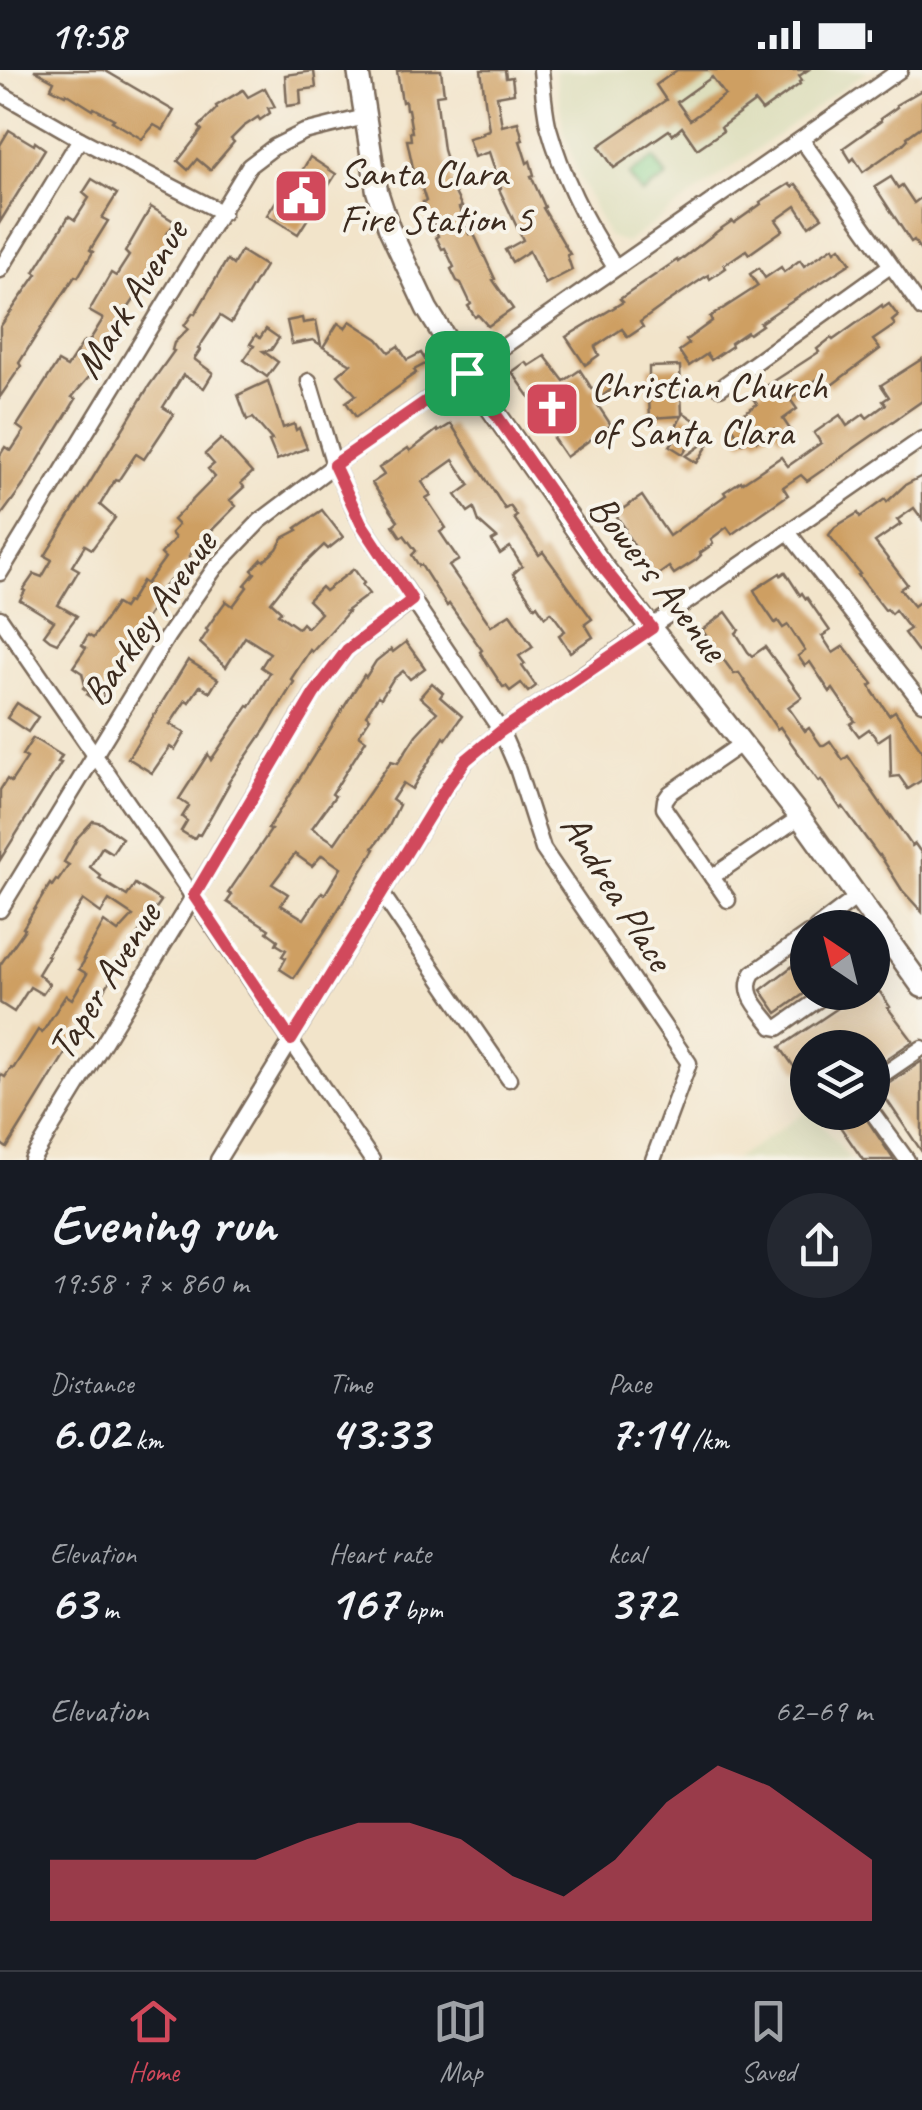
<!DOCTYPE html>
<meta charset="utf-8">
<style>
:root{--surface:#171b24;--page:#242831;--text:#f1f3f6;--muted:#9ea1a6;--line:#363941;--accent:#d1495b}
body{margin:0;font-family:Caveat,sans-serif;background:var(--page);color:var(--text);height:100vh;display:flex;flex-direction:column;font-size:38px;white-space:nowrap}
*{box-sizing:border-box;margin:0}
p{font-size:32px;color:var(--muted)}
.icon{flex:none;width:55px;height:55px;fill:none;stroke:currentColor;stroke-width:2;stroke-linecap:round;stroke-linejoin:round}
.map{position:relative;height:1090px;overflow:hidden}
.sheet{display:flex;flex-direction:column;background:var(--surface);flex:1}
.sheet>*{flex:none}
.needle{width:65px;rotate:325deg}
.buttons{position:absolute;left:790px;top:840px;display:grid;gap:20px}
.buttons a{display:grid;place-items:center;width:100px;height:100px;border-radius:50%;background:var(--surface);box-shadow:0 10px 40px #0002;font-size:50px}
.pin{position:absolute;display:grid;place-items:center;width:85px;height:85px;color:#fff;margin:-42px;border-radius:20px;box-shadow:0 5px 15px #0006}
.round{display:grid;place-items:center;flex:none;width:105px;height:105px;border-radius:52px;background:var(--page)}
.overview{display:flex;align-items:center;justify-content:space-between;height:170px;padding:0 50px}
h1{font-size:55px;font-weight:600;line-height:75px}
.figures{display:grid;grid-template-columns:repeat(3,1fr);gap:15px;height:170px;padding:10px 50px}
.figures div{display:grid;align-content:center}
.figures b{font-size:50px;font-weight:600}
.figures small{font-size:28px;font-weight:400}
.figures p{font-size:28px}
.chart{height:280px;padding:20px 50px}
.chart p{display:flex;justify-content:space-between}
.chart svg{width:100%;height:180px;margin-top:10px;fill:var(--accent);opacity:.7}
.status{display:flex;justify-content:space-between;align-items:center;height:70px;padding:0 50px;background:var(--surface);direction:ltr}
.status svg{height:28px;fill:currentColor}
.tab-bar{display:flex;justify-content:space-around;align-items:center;height:140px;border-top:2px solid var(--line);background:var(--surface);font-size:28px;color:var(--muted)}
.tab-bar a{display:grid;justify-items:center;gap:5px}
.tab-bar .selected{color:var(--accent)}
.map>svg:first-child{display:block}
.built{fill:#dddebc}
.green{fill:#88d28f;stroke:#627e56;stroke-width:2.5}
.building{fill:#ce9f62;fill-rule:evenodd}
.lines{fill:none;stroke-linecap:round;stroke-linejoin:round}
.minor-casing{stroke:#7b6b5a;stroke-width:19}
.secondary-casing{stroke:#7b6b5a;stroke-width:25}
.minor{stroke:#fff;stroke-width:14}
.secondary{stroke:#fff;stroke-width:20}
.route-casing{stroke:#fff;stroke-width:20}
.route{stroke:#d1495b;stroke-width:12}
.labels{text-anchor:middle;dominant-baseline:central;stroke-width:8;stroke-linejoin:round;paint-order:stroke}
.poi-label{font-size:40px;fill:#3b2a1e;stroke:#f7f3e8;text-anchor:start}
.street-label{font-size:40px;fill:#3b2a1e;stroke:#f7f3e8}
</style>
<div class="status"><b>19:58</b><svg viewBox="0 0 49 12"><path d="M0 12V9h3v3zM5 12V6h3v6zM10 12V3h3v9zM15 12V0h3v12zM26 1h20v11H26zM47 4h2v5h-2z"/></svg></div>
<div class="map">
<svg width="922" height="1090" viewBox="0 0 922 1090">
<rect width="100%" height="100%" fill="#f7f3e8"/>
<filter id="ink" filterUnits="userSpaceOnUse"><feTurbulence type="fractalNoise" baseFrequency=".01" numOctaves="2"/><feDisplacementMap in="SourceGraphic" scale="20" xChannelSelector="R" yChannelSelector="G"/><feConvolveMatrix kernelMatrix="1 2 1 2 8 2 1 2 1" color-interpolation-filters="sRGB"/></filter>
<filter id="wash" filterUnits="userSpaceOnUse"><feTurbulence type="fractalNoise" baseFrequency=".0048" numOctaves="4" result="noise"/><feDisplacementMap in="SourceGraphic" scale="40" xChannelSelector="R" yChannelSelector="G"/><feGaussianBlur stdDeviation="2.25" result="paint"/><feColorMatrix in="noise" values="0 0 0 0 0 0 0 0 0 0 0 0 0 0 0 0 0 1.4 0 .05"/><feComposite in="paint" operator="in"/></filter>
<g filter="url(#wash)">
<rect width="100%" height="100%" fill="#f2e4ca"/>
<g class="built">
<polygon points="555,0 868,0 626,173 608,166 580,108 564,61"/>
<polygon points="807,1041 813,1043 850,1090 734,1090"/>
</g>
<polygon class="green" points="654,88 667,107 642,124 629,105"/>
<g id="blocks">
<g class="building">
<polygon points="34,0 104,0 174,41 163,60 154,55 142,69 112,51 114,49 94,38 93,40 66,23 65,25 51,18 54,11"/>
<polygon points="404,0 441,0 444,24 436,25 443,80 455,118 453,119 462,137 459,138 469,164 473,162 495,209 493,210 513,239 488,256 478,245 475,247 468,236 471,234 461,213 457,211 451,199 454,197 445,178 442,179 436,167 438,166 431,147 429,147 423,132 426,131 418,106 415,107 407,70 411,70 410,62 412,62 408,39 406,39 405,31 402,32 397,1"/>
<polygon points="481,0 505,0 506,8 512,7 514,23 497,26 502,56 518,52 523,70 520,71 527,93 530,91 534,105 531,106 545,137 543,138 570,184 567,185 572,200 545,214 529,181 512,192 505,180 523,170 499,119 501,118 489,82 474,87 468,68 483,64 482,62 489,60"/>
<path d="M677,0H808L799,6L802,10L799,12L800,14L762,41L755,32L721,57L723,61L697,79L682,57L673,65L669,60L614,98L599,76L666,30L656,15ZM712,7L725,25L690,50L677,32Z"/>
<polygon points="314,1 316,18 300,20 301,34 287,36 285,5"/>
<polygon points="265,18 275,37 268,38 270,43 260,50 258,47 243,57 231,69 234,72 210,100 197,89 188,100 178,91 202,60 199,57 217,38 216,36 243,20 248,27"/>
<polygon points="922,20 922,56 907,67 908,69 903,74 863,102 854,88 851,91 843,78 881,51 880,49 897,37 896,35"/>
<polygon points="9,60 34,75 35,72 45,79 0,152 0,75"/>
<polygon points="310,87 336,104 298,164 267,145 293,105 298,108"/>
<polygon points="891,107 898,118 902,115 914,133 922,127 922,183 914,170 911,172 875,117"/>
<polygon points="92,109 117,124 102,148 108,151 90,180 93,182 78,207 75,206 41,258 19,293 21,296 0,327 0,257 37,204 34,202 69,146 75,150 89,128 83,123"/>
<polygon points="789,114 792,117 796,114 822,147 809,156 796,136 776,150 783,160 749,184 746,180 724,195 726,198 710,209 708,205 665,234 640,252 643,257 628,267 622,259 595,277 599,285 585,295 566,267 623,232 620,229 677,190 678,192 719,160 732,151 734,153 761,134 760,132"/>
<polygon points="151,137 175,152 167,164 174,169 139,226 137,225 119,252 122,254 89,307 72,327 76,329 22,417 0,447 0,385 5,377 11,381 24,361 17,356 58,292 67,297 84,271 88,273 103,249 89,241 111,203 116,206 129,186 125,182"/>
<polygon points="833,177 835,181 840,177 851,193 776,242 760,253 762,255 749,264 747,262 731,273 732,276 711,290 707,284 689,296 679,281 689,274 686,270 712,251 710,247 758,216 750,204 759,198 765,208 781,197 784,202 800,190 804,196"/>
<polygon points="241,181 265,196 231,253 220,246 198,279 200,280 194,289 213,303 204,318 183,305 163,337 174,344 144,389 136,384 118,411 115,410 100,435 115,448 92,479 85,475 72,496 79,500 58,535 77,546 57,573 50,570 44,565 54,551 20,530 25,521 23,520 34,504 42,507 52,490 45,486 149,316 174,281 172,280 174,273 188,259 184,256 193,243 195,244 227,190 233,195"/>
<polygon points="889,234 898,246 892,251 895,255 873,270 880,279 829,317 822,308 819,308 790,329 797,339 783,349 791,361 780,368 774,359 757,371 754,366 742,373 730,353 757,334 751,326 819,282 817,279 831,268 833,270 882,235 883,238"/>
<polygon points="302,248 303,253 316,251 321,275 313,270 292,274 287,251"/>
<polygon points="350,251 378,269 389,282 398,276 407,290 421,283 427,293 414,300 416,303 403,312 404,313 356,347 346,332 356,325 338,305 351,294 323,277 338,253 345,258"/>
<polygon points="266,259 279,268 271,280 263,281 278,292 267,307 244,290 254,276 250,274 256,265 260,268"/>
<polygon points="545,286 564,311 580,300 592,319 611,306 618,315 595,331 611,355 566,387 553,368 557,365 512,302 526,292 529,296"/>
<polygon points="922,289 922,331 807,411 801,405 783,417 788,425 732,464 727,457 711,469 713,474 700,483 701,485 696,490 674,504 669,497 655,507 623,459 625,458 615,444 642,426 669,466 726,425 724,422 741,411 742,413 781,387 788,396 821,373 814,363 840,345 847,356 864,344 867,348 886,334 883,331 889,327 881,315"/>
<polygon points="680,296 682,346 684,343 702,355 683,384 670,376 679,363 675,358 682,346 650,348 649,327 649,297"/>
<polygon points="268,311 283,358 294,354 296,360 299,358 307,378 277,390 269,371 272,370 253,348 247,350 238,325"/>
<polygon points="451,354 505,439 510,436 517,446 514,448 539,485 543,482 592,549 585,554 593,567 570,582 559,565 565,561 551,542 545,547 537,535 535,537 513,504 522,496 510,477 500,484 492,471 497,468 479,452 474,438 468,442 456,425 470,415 453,390 422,412 431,425 426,428 446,458 440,462 459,490 449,496 491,556 510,544 533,577 519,586 525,594 522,596 536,616 528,622 521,613 510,621 506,616 503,617 480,582 482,580 449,534 447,536 421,495 419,496 412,485 416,481 404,465 401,467 393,455 398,451 372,413 384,405 379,398 408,378 410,381 437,360 438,362"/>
<polygon points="713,367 697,393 686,386"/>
<polygon points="221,369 252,403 241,413 244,417 230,430 236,436 201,471 202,472 189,486 191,488 160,521 163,523 121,586 124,588 102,623 105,624 99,633 87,625 89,622 83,618 85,615 82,603 73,597 86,578 82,575 88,565 93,568 116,534 123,538 127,532 129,533 142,511 146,514 165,488 161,484 175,468 171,463 178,455 173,450 215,407 208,399 214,394 205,384"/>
<polygon points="922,406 922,449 914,438 897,450 901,454 875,472 907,514 900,519 914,536 922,530 922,587 904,563 910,559 895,540 891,544 887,539 885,540 858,505 860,504 829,465 835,457 858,443 860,447 885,429 887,432 905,415"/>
<polygon points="322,440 343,467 328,479 324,475 290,508 271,532 281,541 278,544 298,558 302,553 307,558 321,543 308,530 321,517 325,521 354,499 364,513 362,515 369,524 346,541 348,542 312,582 310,580 291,609 294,612 266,658 228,713 229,714 211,746 200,765 197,764 194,769 181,761 187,751 182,747 189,736 179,729 208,684 211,690 248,636 250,637 270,603 261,597 270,583 245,567 226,597 200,573 208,561 206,559 226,531 233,536 247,517 245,515 255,503 252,500 262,489 264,491 277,479 283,468 298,460 296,458"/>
<polygon points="785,502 800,525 802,523 806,529 807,528 830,561 822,566 833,583 844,576 873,614 870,616 873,622 889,645 895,641 922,681 922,710 908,719 899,706 891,707 890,663 878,671 869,659 859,666 850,654 855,651 833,619 830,622 810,592 805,596 798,586 805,581 788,555 783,558 778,551 775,553 760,531 754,520 780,503 781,505"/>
<polygon points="726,542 739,560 736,563 748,582 752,586 765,577 802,627 788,637 805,661 809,658 821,675 824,675 830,671 843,690 848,686 890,747 890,744 912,776 915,774 922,784 922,842 902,820 880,785 879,786 843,737 841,739 821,710 819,712 780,657 777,659 739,603 734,604 702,560"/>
<path d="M406,572L425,598L410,609L403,601L393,609L381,628L378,626L366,645L370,648L359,665L366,670L332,724L335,726L312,758L335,773L391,691L398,693L416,665L437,642L420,627L432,613L443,623L440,627L462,646L446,669L444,667L412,719L403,713L392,730L399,735L389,756L373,778L375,779L330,853L294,908L280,899L286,888L282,886L286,880L276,874L278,870L267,862L269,859L227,832L232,825L228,823L271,760L268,759L364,605L366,607L376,591L391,579L393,582ZM295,784L312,796L322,785L341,798L325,824L322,822L304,849L281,835L288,824L272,814Z"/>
<polygon points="188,590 218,609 210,622 200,616 189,632 186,630 170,654 185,663 175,680 170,677 152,703 128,688"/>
<polygon points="17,633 38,647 28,662 7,648"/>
<polygon points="33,668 62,686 58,692 61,693 0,790 0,720 7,709 11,712 27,688 22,685"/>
<polygon points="93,751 101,753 122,768 112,783 102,777 90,797 101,806 99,809 127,826 135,814 161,831 112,902 115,903 7,1078 0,1073 0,1004 5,1007 11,998 13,999 38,960 42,963 66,925 72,929 87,904 79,899 85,890 83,889 104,852 118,862 133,846 109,830 101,843 83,830 47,885 49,886 38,904 49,914 42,924 30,917 14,942 0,933 0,895 25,859 23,858 50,814 52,816 56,810 58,811 69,795 64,792 78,767"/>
<polygon points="808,888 808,921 777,943 761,920 798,892 799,894"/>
<polygon points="862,922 880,922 890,937 888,938 913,971 872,999 872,978 808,978 808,994 797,1001 780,977"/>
<polygon points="922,991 922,1082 882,1023 884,1021 882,1018"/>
<polygon points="830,1042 862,1042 894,1090 863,1090"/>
</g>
</g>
</g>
<g filter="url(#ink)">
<use href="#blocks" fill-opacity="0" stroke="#7b6b5a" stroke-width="2.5"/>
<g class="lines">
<g class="minor-casing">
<g id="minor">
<path d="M541,0C543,18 544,37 548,55C562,105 586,154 615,197"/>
<polyline points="0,23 80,69 223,143"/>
<polyline points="802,70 922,239"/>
<polyline points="0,200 80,69"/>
<polyline points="309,311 334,395 361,453 501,661 517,698 543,779 689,993 653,1090"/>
<polyline points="720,318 890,196"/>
<polyline points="788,462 922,633"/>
<polyline points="0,503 249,96 274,77 304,62 365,47"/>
<polyline points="0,548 193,827 372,1090"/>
<polyline points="741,674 670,723 665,730 664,738 712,807 800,747"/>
<polyline points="712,807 728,830"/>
<polyline points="382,824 509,1009"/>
<polyline points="0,840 167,567 215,498 260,451 334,395 900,0"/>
<polyline points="816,858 857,827"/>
<path d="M808,864L753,903C740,924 761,940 773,957L778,958L829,922"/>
<polyline points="872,890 892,876"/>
<polyline points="872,1012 922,978"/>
<polyline points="872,1042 907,1090"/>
<polyline points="32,1090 202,812 313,625 347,580 412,531"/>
<polyline points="218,1090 446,718 467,689 501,661 922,369"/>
</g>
</g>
<g class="secondary-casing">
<polyline id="secondary" points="358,0 377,121 389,158 427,239 467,303 602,496 800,747 922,917"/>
</g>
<use href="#minor" class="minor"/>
<use href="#secondary" class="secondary"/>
</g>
</g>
<g class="lines" filter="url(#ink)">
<g class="route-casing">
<polygon id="route" points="467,303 602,496 652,558 501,661 466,690 446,718 291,970 194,826 314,624 347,580 412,530 361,453 334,395"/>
</g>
<use href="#route" class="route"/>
</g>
<defs>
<g id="civic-square" transform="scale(2.875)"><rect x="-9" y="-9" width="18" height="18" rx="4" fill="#d1495b" stroke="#f7f3e8"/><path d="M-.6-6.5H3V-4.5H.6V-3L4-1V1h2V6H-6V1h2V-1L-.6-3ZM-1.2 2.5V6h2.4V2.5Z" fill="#fff"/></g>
<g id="church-square" transform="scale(2.875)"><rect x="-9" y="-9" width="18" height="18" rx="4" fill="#d1495b" stroke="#f7f3e8"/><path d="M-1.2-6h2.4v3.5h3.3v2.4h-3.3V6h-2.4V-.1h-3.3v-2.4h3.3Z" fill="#fff"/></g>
</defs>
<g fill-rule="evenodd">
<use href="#civic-square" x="301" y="126"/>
<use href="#church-square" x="552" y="339"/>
</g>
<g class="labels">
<g class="poi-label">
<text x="340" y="103">Santa Clara<tspan x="340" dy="46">Fire Station 5</tspan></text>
<text x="591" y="316">Christian Church<tspan x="591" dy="46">of Santa Clara</tspan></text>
</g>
<g class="street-label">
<text transform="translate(131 229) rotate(-58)">Mark Avenue</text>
<text transform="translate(658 508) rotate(52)">Bowers Avenue</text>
<text transform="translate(149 548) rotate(-55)">Barkley Avenue</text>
<text transform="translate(617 822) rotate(58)">Andrea Place</text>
<text transform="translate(104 911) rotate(-58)">Taper Avenue</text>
</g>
</g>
</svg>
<div class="buttons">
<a><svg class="needle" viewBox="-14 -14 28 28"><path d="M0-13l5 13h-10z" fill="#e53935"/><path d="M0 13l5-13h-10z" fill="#9ea1a6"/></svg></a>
<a><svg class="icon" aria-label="layers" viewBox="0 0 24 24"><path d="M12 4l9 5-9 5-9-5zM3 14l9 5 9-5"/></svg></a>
</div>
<div class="pin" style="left:467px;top:303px;background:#1e9e55"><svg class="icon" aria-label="arrive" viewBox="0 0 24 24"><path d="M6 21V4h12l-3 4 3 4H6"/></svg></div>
</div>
<section class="sheet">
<div class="overview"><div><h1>Evening run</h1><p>19:58 · 7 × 860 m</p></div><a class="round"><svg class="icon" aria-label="share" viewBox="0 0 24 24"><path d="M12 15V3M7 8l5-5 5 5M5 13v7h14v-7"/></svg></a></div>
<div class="figures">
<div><p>Distance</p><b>6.02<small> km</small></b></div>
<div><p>Time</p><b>43:33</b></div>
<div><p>Pace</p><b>7:14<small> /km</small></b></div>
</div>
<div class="figures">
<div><p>Elevation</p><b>63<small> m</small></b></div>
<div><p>Heart rate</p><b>167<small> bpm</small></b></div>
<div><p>kcal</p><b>372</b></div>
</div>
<div class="chart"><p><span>Elevation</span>62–69 m</p>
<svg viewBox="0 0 160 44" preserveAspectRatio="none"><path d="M0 44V29L10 29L20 29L30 29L40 29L50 24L60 20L70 20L80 24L90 33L100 38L110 29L120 15L130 6L140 11L150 20L160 29V44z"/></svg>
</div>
</section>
<nav class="tab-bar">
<a class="selected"><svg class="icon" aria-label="home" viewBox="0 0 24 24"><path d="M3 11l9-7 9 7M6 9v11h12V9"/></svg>Home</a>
<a><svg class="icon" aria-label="map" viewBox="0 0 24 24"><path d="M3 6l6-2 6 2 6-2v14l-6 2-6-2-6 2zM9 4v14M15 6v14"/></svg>Map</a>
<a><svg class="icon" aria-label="saved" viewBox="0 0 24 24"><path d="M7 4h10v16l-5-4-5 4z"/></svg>Saved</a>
</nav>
